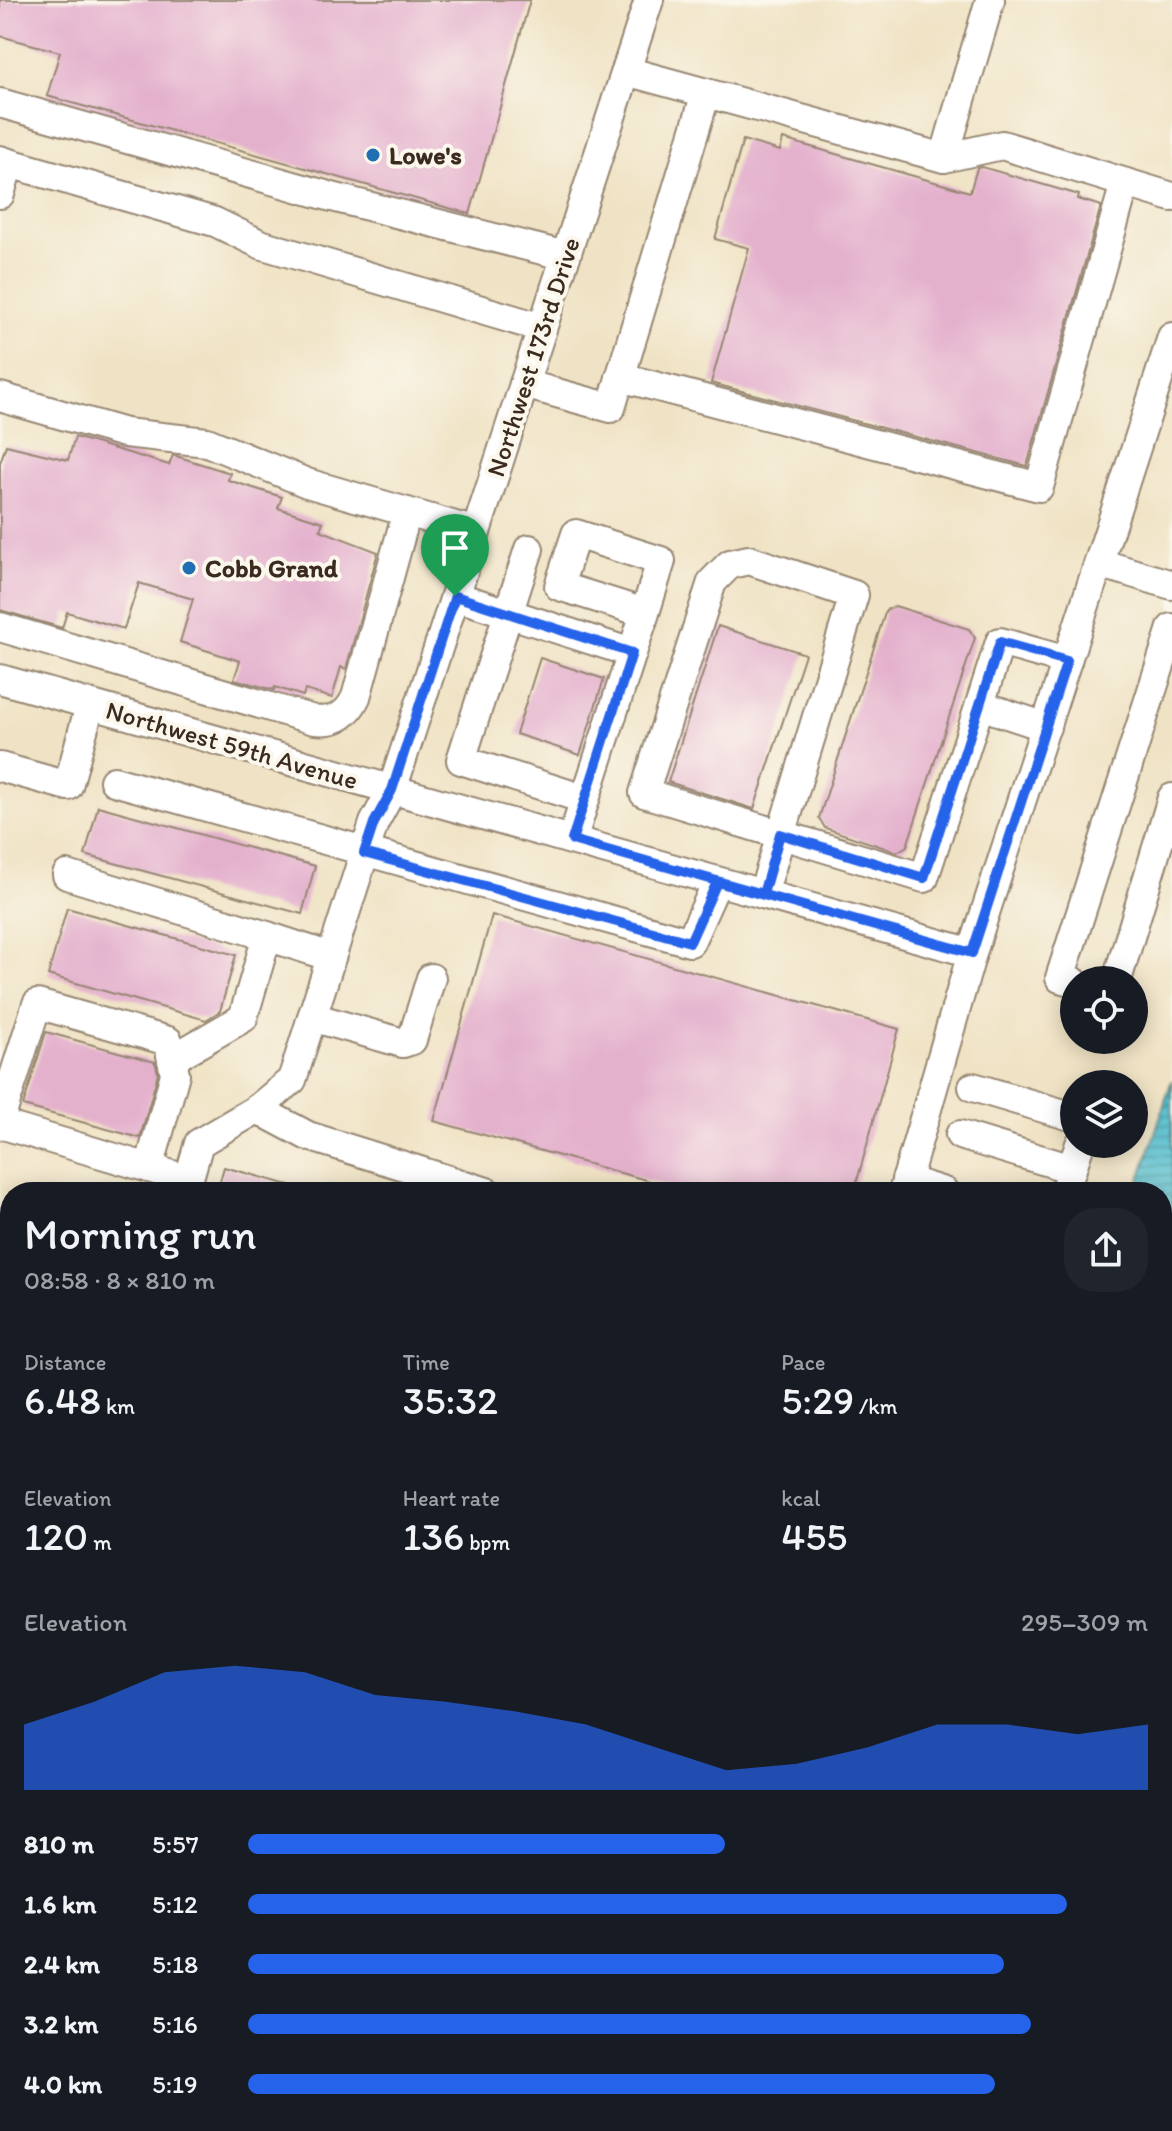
<!DOCTYPE html>
<meta charset="utf-8">
<style>
:root{--surface:#171b24;--page:#20242c;--text:#f1f3f6;--muted:#9ea1a6;--accent:#2563eb}
body{margin:0;font-family:Itim,sans-serif;background:var(--page);color:var(--text);height:100vh;display:flex;flex-direction:column;font-size:30px;white-space:nowrap}
*{box-sizing:border-box;margin:0}
p{font-size:26px;color:var(--muted)}
.icon{flex:none;width:44px;height:44px;fill:none;stroke:currentColor;stroke-width:2;stroke-linecap:round;stroke-linejoin:round}
.map{position:relative;flex:1;overflow:hidden}
.details{position:absolute;left:0px;top:1182px;width:1172px;height:950px;display:flex;flex-direction:column;background:var(--surface);border-radius:32px 32px 0 0;box-shadow:0 4px 20px #0003}
.details>*{flex:none}
.controls{position:absolute;left:1060px;top:966px;display:grid;gap:16px}
.controls a{display:grid;place-items:center;width:88px;height:88px;border-radius:50%;background:var(--surface);box-shadow:0 4px 20px #0003;font-size:40px}
.pin{position:absolute;display:grid;place-items:center;width:68px;height:68px;color:#fff;margin:-82px -34px;border-radius:50% 50% 50% 0;rotate:-45deg;box-shadow:0 0 8px #0007}
.pin .icon{rotate:45deg}
.round{display:grid;place-items:center;flex:none;width:84px;height:84px;border-radius:32px;background:var(--page)}
.head{display:flex;align-items:center;justify-content:space-between;height:136px;padding:0 24px}
h1{font-size:44px;font-weight:600;line-height:60px}
.stats{display:grid;grid-template-columns:repeat(3,1fr);gap:12px;height:136px;padding:8px 24px}
.stats div{display:grid;align-content:center}
.stats b{font-size:40px;font-weight:600}
.stats small{font-size:22px;font-weight:400}
.stats p{font-size:22px}
.chart{height:224px;padding:16px 24px}
.chart p{display:flex;justify-content:space-between}
.chart svg{width:100%;height:144px;margin-top:8px;fill:var(--accent);opacity:.7}
ul{padding:0 24px;list-style:none;font-size:26px}
li{display:grid;grid-template-columns:128px 96px 1fr;align-items:center;height:60px}
li i{height:20px;border-radius:10px;background:var(--accent)}
.map>svg:first-child{display:block}
.water{fill:url(#water-rules);stroke:#467476;stroke-width:2}
.building{fill:#e4b1cd}
.lines{fill:none;stroke-linecap:round;stroke-linejoin:round}
.minor-casing{stroke:#968672;stroke-width:32}
.minor{stroke:#fff;stroke-width:28}
.route-casing{stroke:#fff;stroke-width:16}
.route{stroke:#2563eb;stroke-width:10}
.poi-dot{fill:#1f6fb2;stroke:#fbf7ec;stroke-width:3}
.labels{text-anchor:middle;dominant-baseline:central;stroke-width:8;stroke-linejoin:round;paint-order:stroke}
.poi-label{font-size:26px;font-weight:bold;fill:#3b2a1e;stroke:#fbf7ec;text-anchor:start}
.street-label{font-size:26px;fill:#3b2a1e;stroke:#fbf7ec}
</style>
<div class="map">
<svg width="1172" height="2131" viewBox="0 0 1172 2131">
<defs>
<pattern id="water-rules" width="6" height="5" patternUnits="userSpaceOnUse" patternTransform="scale(2)"><rect width="6" height="5" fill="#52bdcd"/><path d="M0 2.5h6" fill="none" stroke="#459aa6"/></pattern>
</defs>
<rect width="100%" height="100%" fill="#fbf7ec"/>
<filter id="ink" filterUnits="userSpaceOnUse"><feTurbulence type="fractalNoise" baseFrequency=".0125" numOctaves="2"/><feDisplacementMap in="SourceGraphic" scale="16" xChannelSelector="R" yChannelSelector="G"/><feConvolveMatrix kernelMatrix="1 2 1 2 8 2 1 2 1" color-interpolation-filters="sRGB"/></filter>
<filter id="wash" filterUnits="userSpaceOnUse"><feTurbulence type="fractalNoise" baseFrequency=".006" numOctaves="4" result="noise"/><feDisplacementMap in="SourceGraphic" scale="32" xChannelSelector="R" yChannelSelector="G"/><feGaussianBlur stdDeviation="1.8" result="paint"/><feColorMatrix in="noise" values="0 0 0 0 0 0 0 0 0 0 0 0 0 0 0 0 0 1.4 0 .05"/><feComposite in="paint" operator="in"/></filter>
<g filter="url(#wash)">
<rect width="100%" height="100%" fill="#f0e3c5"/>
<g class="water">
<polygon points="1172,1080 1172,1291 1162,1322 1162,1192 1136,1192"/>
<polygon points="833,2122 906,2122 903,2131 830,2131"/>
</g>
<g id="blocks">
<g class="building">
<polygon points="0,0 530,0 470,214 47,96 60,52 0,36"/>
<polygon points="783,139 970,192 977,168 982,167 1079,195 1078,199 1101,206 1027,466 711,383 749,248 715,239 743,140 780,151"/>
<polygon points="75,437 169,465 173,455 230,473 228,480 282,497 278,508 323,522 320,530 378,552 346,669 341,667 332,698 305,690 303,696 275,687 274,690 234,679 240,661 180,642 193,599 139,583 124,629 67,612 62,628 0,610 0,463 6,445 68,460"/>
<polygon points="895,606 969,629 975,638 907,846 897,852 825,828 819,818 886,610"/>
<polygon points="718,626 805,654 754,809 668,782"/>
<polygon points="540,658 604,679 580,755 516,734"/>
<polygon points="98,806 315,866 302,914 85,855"/>
<polygon points="67,908 236,955 220,1011 206,1020 48,975"/>
<polygon points="492,915 899,1029 854,1192 689,1192 434,1121"/>
<polygon points="46,1032 155,1062 158,1073 140,1138 23,1106"/>
<polygon points="224,1167 296,1187 295,1192 217,1192"/>
</g>
</g>
</g>
<g filter="url(#ink)">
<use href="#blocks" fill-opacity="0" stroke="#968672" stroke-width="2"/>
<g class="lines">
<g class="minor-casing">
<g id="minor">
<polyline points="626,71 944,158 1002,145 1172,197"/>
<polyline points="0,103 332,197 566,256"/>
<polyline points="944,158 990,0"/>
<polyline points="0,160 9,163 0,194"/>
<polyline points="9,163 215,222 260,244 542,328"/>
<polyline points="620,377 1039,487 1125,183"/>
<polyline points="524,384 611,408 706,93"/>
<polyline points="0,397 125,433 207,442 307,483 476,532"/>
<polyline points="529,549 461,760 584,799"/>
<polyline points="1099,563 1172,585"/>
<polyline points="455,596 632,653 572,840"/>
<path d="M0,627L314,720C335,723 347,716 356,697L407,512"/>
<polyline points="632,653 645,613 559,586 576,534 661,561 645,613"/>
<polyline points="0,679 972,953"/>
<polyline points="980,705 1046,727"/>
<polyline points="0,767 68,786 90,705"/>
<polyline points="114,781 690,942 717,882"/>
<polyline points="67,875 267,936 243,1018 172,1059"/>
<polyline points="763,894 854,595 749,560 730,564 712,582 644,793 924,878 1000,642 1067,661"/>
<polyline points="267,936 331,957"/>
<polyline points="1117,980 1172,798"/>
<polyline points="1074,982 1060,978 1172,628"/>
<polyline points="312,1017 403,1043 412,1040 431,978"/>
<polyline points="973,1087 1074,1117"/>
<polyline points="257,1109 308,1136 487,1192"/>
<polyline points="0,1120 37,1004 168,1041 175,1074 149,1168 189,1180"/>
<polyline points="0,1124 149,1168"/>
<polyline points="960,1135 1072,1169"/>
<polyline points="906,1180 944,1192"/>
<polyline points="185,1192 199,1143 257,1109 292,1080 374,823 392,790 649,0"/>
<polyline points="903,1192 972,953 1172,337"/>
<polyline points="1064,1192 1080,1144"/>
<polyline points="0,1264 10,1266"/>
<polyline points="0,1455 10,1457"/>
<polyline points="1167,1476 1172,1461"/>
<polyline points="0,1704 10,1707"/>
<polyline points="1162,1817 1172,1785"/>
<polyline points="0,1818 10,1788"/>
<polyline points="1162,1937 1172,1905"/>
<polyline points="0,1945 10,1942"/>
<polyline points="1162,2103 1172,2072"/>
<polyline points="499,2122 499,2131"/>
<polyline points="677,2124 700,2131"/>
<polyline points="978,2131 981,2122"/>
<polyline points="1099,2131 1102,2122"/>
<polyline points="1153,2131 1156,2122"/>
</g>
</g>
<use href="#minor" class="minor"/>
</g>
</g>
<g class="lines" filter="url(#ink)">
<g class="route-casing">
<polyline id="route" points="455,596 392,790 374,823 364,853 690,942 717,882 972,953 1067,661 1000,642 924,878 780,834 763,894 572,840 632,653 455,596"/>
</g>
<use href="#route" class="route"/>
</g>
<g class="poi-dot">
<circle cx="373" cy="155" r="8"/>
<circle cx="189" cy="568" r="8"/>
</g>
<g class="labels">
<g class="poi-label">
<text x="389" y="155">Lowe's</text>
<text x="205" y="568">Cobb Grand</text>
</g>
<g class="street-label">
<text transform="translate(533 357) rotate(-72)">Northwest 173rd Drive</text>
<text transform="translate(232 745) rotate(16)">Northwest 59th Avenue</text>
</g>
</g>
</svg>
<div class="controls">
<a><svg class="icon" aria-label="locate" viewBox="0 0 24 24"><circle cx="12" cy="12" r="6"/><path d="M12 2v4M12 18v4M2 12h4M18 12h4"/></svg></a>
<a><svg class="icon" aria-label="layers" viewBox="0 0 24 24"><path d="M12 4l9 5-9 5-9-5zM3 14l9 5 9-5"/></svg></a>
</div>
<div class="pin" style="left:455px;top:596px;background:#1e9e55"><svg class="icon" aria-label="arrive" viewBox="0 0 24 24"><path d="M6 21V4h12l-3 4 3 4H6"/></svg></div>
<section class="details">
<div class="head"><div><h1>Morning run</h1><p>08:58 · 8 × 810 m</p></div><a class="round"><svg class="icon" aria-label="share" viewBox="0 0 24 24"><path d="M12 15V3M7 8l5-5 5 5M5 13v7h14v-7"/></svg></a></div>
<div class="stats">
<div><p>Distance</p><b>6.48<small> km</small></b></div>
<div><p>Time</p><b>35:32</b></div>
<div><p>Pace</p><b>5:29<small> /km</small></b></div>
</div>
<div class="stats">
<div><p>Elevation</p><b>120<small> m</small></b></div>
<div><p>Heart rate</p><b>136<small> bpm</small></b></div>
<div><p>kcal</p><b>455</b></div>
</div>
<div class="chart"><p><span>Elevation</span>295–309 m</p>
<svg viewBox="0 0 160 44" preserveAspectRatio="none"><path d="M0 44V24L10 17L20 8L30 6L40 8L50 15L60 17L70 20L80 24L90 31L100 38L110 36L120 31L130 24L140 24L150 27L160 24V44z"/></svg>
</div>
<ul>
<li><b>810 m</b>5:57<i style="width:53%"></i></li>
<li><b>1.6 km</b>5:12<i style="width:91%"></i></li>
<li><b>2.4 km</b>5:18<i style="width:84%"></i></li>
<li><b>3.2 km</b>5:16<i style="width:87%"></i></li>
<li><b>4.0 km</b>5:19<i style="width:83%"></i></li>
</ul>
</section>
</div>
